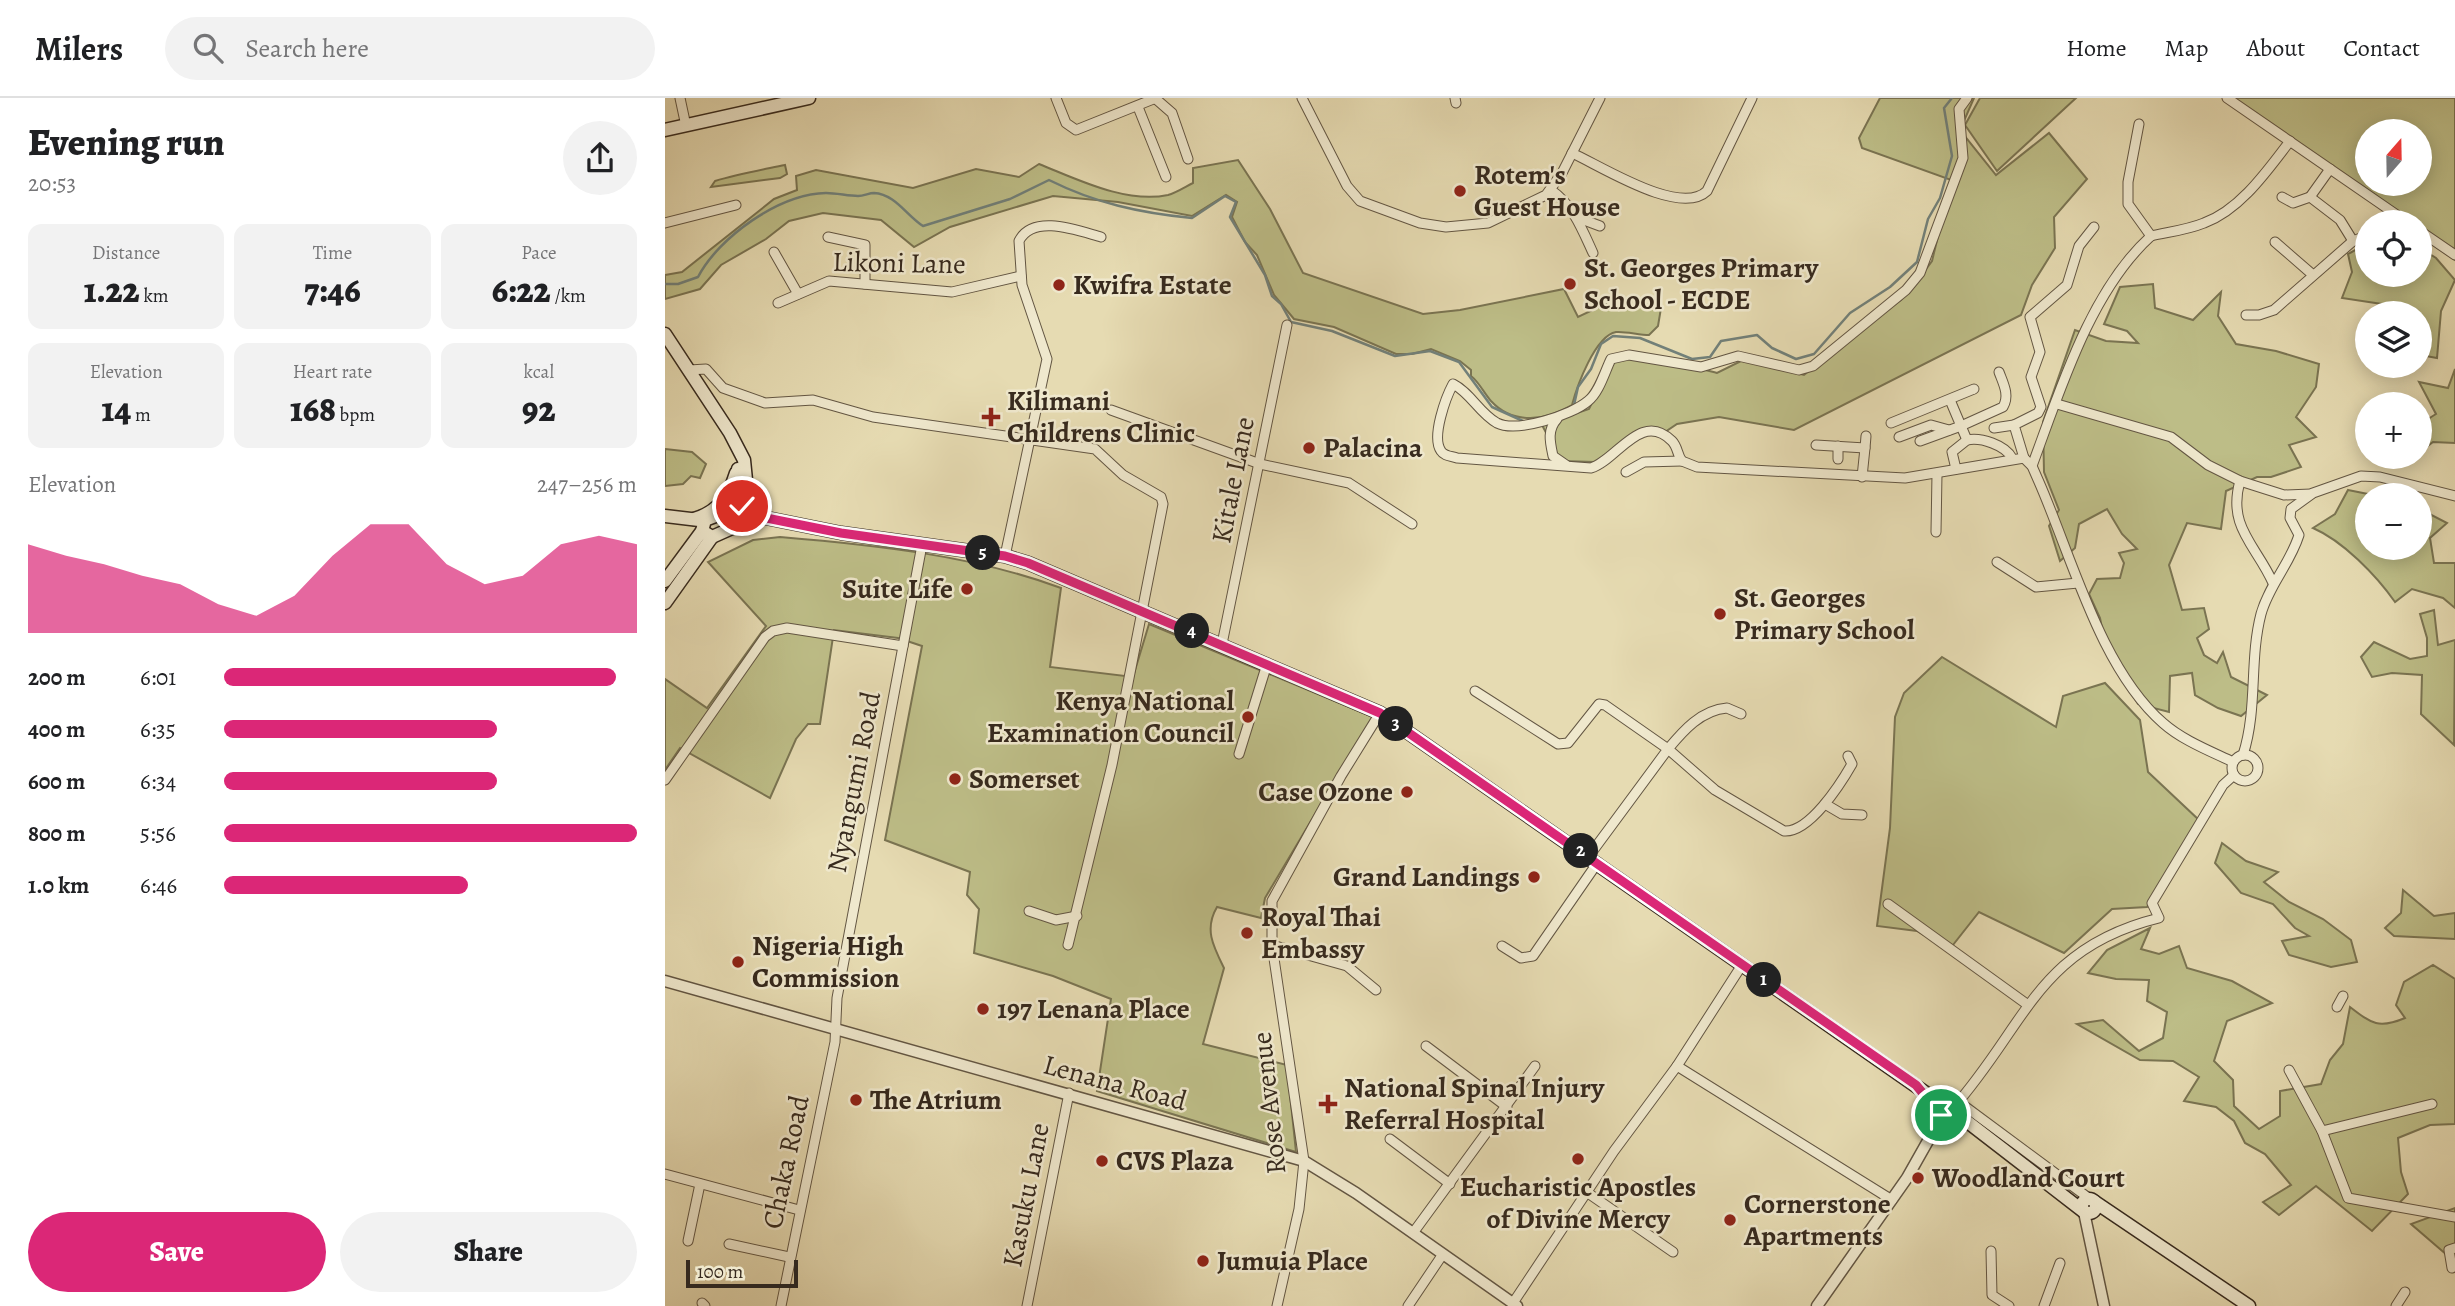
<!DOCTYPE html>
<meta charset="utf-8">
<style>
:root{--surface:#fff;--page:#f2f2f2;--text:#202124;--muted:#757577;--line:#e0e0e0;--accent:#db2777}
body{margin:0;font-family:Alegreya,serif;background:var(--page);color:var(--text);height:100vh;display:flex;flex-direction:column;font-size:26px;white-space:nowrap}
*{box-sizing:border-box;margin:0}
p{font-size:23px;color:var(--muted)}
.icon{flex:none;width:38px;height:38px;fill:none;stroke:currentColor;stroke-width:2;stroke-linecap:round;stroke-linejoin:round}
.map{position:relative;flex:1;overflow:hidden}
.sheet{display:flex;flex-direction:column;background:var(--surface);width:665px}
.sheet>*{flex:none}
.needle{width:46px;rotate:20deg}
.fabs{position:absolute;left:1690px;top:21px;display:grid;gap:14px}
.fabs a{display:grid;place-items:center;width:77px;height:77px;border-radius:50%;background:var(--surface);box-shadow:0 4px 18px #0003;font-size:35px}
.scale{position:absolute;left:21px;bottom:18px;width:112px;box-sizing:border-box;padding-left:7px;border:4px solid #372a1e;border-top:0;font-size:19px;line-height:24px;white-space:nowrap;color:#372a1e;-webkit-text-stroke:5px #efe8cd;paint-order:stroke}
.pin{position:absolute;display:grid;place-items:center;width:60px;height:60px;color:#fff;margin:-30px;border:4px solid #fff;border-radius:50%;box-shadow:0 2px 7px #0007}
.km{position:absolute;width:35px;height:35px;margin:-18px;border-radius:50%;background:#222;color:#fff;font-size:19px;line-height:35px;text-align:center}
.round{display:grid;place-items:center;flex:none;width:74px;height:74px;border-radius:37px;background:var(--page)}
.overview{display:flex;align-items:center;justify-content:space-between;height:119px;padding:0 28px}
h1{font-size:38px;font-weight:800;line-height:52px}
.figures{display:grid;grid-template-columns:repeat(3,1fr);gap:10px;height:119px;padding:7px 28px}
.figures div{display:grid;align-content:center;border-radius:14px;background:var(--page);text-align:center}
.figures b{font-size:35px;font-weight:800}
.figures small{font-size:19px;font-weight:400}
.figures p{font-size:19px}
.chart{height:196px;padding:14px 28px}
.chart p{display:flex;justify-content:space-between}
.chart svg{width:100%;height:126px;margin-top:7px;fill:var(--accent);opacity:.7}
.cta{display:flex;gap:14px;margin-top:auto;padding:14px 28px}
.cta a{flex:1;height:80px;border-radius:42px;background:var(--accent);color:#fff;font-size:28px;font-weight:800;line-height:80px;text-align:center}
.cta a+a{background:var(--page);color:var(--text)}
ul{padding:0 28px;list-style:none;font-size:23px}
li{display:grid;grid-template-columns:112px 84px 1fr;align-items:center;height:52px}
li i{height:18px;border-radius:9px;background:var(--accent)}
header{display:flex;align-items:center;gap:42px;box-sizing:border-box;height:98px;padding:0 35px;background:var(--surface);border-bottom:2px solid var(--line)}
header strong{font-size:33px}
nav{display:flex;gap:38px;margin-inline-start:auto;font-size:24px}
.search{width:490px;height:63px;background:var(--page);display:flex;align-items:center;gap:18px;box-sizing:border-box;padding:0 24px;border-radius:38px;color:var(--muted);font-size:26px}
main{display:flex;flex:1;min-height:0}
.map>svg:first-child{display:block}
.green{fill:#bdbd87;stroke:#7a7452;stroke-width:2;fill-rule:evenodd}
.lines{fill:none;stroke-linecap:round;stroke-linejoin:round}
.stream{stroke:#728079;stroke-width:2.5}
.minor-casing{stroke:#635643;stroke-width:11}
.tertiary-casing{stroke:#635643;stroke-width:13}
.secondary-casing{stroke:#372a1e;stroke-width:15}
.minor{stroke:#efe8cd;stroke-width:9}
.tertiary{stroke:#efe8cd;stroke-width:10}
.secondary{stroke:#efe8cd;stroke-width:12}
.route-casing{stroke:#fff;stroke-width:14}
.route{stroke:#db2777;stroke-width:9}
.poi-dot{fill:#8f2418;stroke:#efe8cd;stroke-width:2.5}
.labels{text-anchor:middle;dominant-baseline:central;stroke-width:5;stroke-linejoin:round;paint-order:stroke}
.poi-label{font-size:28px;font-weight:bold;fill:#372a1e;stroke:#efe8cd;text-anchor:start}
.street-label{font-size:28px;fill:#372a1e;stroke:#efe8cd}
</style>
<header>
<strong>Milers</strong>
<div class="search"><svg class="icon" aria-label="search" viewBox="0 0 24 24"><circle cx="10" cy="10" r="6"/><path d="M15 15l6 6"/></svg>Search here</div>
<nav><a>Home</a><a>Map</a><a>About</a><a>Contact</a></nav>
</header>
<main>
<section class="sheet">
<div class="overview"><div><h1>Evening run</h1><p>20:53</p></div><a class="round"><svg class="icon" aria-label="share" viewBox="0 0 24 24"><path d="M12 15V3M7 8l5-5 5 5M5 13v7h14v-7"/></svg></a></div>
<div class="figures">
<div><p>Distance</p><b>1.22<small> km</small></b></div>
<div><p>Time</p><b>7:46</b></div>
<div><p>Pace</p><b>6:22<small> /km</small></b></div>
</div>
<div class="figures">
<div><p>Elevation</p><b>14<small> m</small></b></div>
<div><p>Heart rate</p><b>168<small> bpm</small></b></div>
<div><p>kcal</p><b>92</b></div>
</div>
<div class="chart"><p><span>Elevation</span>247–256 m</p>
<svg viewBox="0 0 160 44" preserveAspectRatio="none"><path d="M0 44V13L10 17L20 20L30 24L40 27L50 34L60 38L70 31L80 17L90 6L100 6L110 20L120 27L130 24L140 13L150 10L160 13V44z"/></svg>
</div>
<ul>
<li><b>200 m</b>6:01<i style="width:95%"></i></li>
<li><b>400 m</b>6:35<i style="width:66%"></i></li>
<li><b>600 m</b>6:34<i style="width:66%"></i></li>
<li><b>800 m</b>5:56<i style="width:100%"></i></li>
<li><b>1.0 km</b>6:46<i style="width:59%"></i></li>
</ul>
<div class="cta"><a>Save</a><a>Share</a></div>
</section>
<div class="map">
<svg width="1790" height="1208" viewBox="0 0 1790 1208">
<rect width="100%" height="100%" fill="#e6dbb2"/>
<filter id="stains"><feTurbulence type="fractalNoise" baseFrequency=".00286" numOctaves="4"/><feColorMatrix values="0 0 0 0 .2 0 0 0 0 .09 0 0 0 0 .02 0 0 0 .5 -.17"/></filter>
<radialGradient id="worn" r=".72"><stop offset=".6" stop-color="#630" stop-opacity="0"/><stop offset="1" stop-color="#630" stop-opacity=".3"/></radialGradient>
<g class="green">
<path d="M1215,0H1309L1295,32L1331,77L1384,35L1422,81L1389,119L1390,150L1367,187L1356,217L1129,332L1054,319L1012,326L1000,334L971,336L930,364L896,363L877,327L924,311L948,262C972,251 1027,269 1052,275L1080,261L1139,277L1203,224L1236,202L1253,182L1267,163L1277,122L1292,84L1197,50L1194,40Z"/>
<polygon points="1315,0 1411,0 1332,73 1300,27"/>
<path d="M1565,0H1790V162L1755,137V124H1738ZM1703,33H1755V86H1703Z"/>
<path d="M573,62L605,111L638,175L758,216L795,212L899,191L913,219L955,199L996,210L993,228L984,237C974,237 960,233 951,234C930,238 912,288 907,307C881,322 849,328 826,303C819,295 814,284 806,278V272L795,263L766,251L747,256H731L669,229L629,221L609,197L592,157L580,144L567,119L572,104L561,97L527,118L453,104L388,98L285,129L249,149L216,122L158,115L124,123L101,141L56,167L35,191L0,201V177L17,174L109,101L132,92L131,78L151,72L248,90L311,71L354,79L374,66C412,81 461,106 503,97C511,95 520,89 528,85V70Z"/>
<path d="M120,67L122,76L115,80L46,89L50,83C73,76 96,72 120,67Z"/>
<polygon points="1703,145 1703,177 1755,177 1755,150 1771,160 1790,182 1776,213 1772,260 1755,257 1755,215 1733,215 1730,208 1677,200 1687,174 1683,156"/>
<polygon points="1488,186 1490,210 1528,222 1556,194 1553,218 1571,246 1611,253 1654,266 1651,289 1631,319 1651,339 1624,347 1636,369 1606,379 1592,379 1561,393 1556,431 1522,425 1504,467 1517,512 1539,510 1544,531 1532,540 1539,557 1552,565 1558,554 1566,579 1602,597 1576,618 1553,610 1530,597 1527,575 1505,578 1504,614 1473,606 1442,554 1435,520 1424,496 1432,481 1455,480 1459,465 1454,455 1472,451 1457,436 1442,411 1414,426 1410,450 1395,463 1384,428 1394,412 1379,374 1378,324 1410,232 1441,243 1473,245 1462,233 1439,226 1455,189"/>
<polygon points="1790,271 1790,345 1768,344 1755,354 1755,326 1771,316 1754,284 1783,290"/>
<polygon points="0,351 27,354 41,366 35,380 26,378 18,386 0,388"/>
<path d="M1683,392L1708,397H1703V450H1755V411L1782,425L1765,440L1769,465H1790V510L1778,500L1747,491L1730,504C1711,477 1678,443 1648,430L1670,416Z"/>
<path d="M115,439C209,447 307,457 396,490L385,569L468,579L484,526L708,619L600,800L596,820L552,809C539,831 548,848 559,870L538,946L622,967L631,1054L432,993L446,901L388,878L309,855L314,811L302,797L305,774L220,742L257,548L233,540L169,532L155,626H143L131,641L105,700L15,650L0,672V581L42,610L101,528L43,464L88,442Z"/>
<polygon points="1769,512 1773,547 1790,542 1789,647 1756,616 1757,577 1727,575 1707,579 1696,559 1709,544 1745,561 1762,558 1762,540 1755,516"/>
<polygon points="1277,559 1391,629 1398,598 1440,585 1475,622 1483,674 1535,723 1482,809 1447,811 1399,855 1314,814 1284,852 1252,833 1212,828 1225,730 1230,619 1239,595"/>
<polygon points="1557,745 1581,763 1613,774 1599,784 1624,804 1658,821 1686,842 1692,864 1666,869 1624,857 1617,843 1644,838 1630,830 1608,806 1576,795 1550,765"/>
<polygon points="1738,792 1769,818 1790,815 1790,841 1729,838 1720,830 1736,815"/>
<path d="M1485,830L1476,851L1494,856L1514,848L1522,870L1567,883L1607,905L1562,923L1549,963L1568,982L1569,1008L1594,1031L1615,1018V993L1656,986L1665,962L1678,946L1685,909C1707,926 1714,931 1740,920L1731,907L1739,884L1768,867L1790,881V1026L1765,1027L1733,1040L1736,1074L1743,1096L1707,1133L1651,1088L1614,1117L1598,1104L1626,1087L1600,1056L1580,1045L1569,1023L1551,1009L1519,1003L1534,979L1508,963L1475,962L1412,926L1438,922L1474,953L1498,940L1502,914L1482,903L1484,882L1451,881L1423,875L1442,852Z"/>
<polygon points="1790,1110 1790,1164 1746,1126"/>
</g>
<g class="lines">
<g class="stream">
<path d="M0,186H13L33,179C54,139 114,96 161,95C172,95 183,98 193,98C199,98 204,95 209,95C230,96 242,118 258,128L345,101L384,82C430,105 475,115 527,120L560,98L571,104L565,119L600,177L607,198L616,206L626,224L667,233L730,258L765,253L794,264L827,309L858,323"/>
<polyline points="909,307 913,289 926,271 936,246 948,238 975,240 1027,261 1045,259 1056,243 1092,237 1107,250 1131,261 1149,256 1185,215 1225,189 1252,164 1263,121 1275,100 1287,58 1279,10 1287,0"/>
</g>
<g class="minor-casing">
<g id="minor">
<polyline points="15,0 21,28"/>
<polyline points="391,0 401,25 411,32 491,0"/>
<polyline points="637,0 682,88 695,103 755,125 781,129 823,125 881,97 897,75 935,0"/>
<polyline points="790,0 791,5"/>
<path d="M1302,0L1294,11L1298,60L1255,175L1241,192L1148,268L1134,272L1073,258L1036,269L964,257L946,261C940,273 934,295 923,303C907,317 852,335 832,325C814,315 806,295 788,286C781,299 766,339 776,353C779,358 786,358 792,360L926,370C952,362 976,312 1007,343C1013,349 1012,357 1017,363L1032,369L1240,380L1359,360L1367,368L1374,384C1407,459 1435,570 1498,625C1517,642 1545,653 1568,664"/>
<polyline points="1562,0 1742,124"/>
<polyline points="491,1 507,15 523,61"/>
<polyline points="473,9 501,79"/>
<path d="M907,55C936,68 1015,119 1042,93L1087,0"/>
<polyline points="1665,71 1645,99 1675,122 1688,143 1703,137"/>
<path d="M886,92C908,107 917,131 928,155"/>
<polyline points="1617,99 1628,105 1645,99"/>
<polyline points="911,119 935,128"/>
<polyline points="0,125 71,107"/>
<polyline points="1755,133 1790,157"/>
<path d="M1486,138C1503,134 1522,132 1539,125C1575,112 1602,73 1625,43"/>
<polyline points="163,139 200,147 200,186"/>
<polyline points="1610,144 1648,177"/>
<polyline points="109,154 133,196"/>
<polyline points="113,205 164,183 287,194 356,178"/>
<polyline points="1581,217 1594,217 1609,212 1688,143"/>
<polyline points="24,272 41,271 58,290 100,305 148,302 208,319 430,351 458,377 496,399 498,406 447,667 403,847"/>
<polyline points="1392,306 1506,339 1543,367 1575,383 1619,397 1646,396"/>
<polyline points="446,312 595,366 684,385 747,426"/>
<path d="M892,321C882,332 885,344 888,358L901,367"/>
<polyline points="1226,325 1309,291"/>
<polyline points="1329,330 1349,327"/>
<polyline points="1234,339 1266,327 1284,332"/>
<path d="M1302,342L1296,328L1338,309C1345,297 1338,285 1334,274"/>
<polyline points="1255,343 1296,328 1285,302"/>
<polyline points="1151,347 1200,350 1201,338"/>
<polyline points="1173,348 1173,361"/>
<polyline points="1359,360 1349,327 1373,315 1376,309 1366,279 1375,254 1365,219 1402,187 1414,148 1429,129"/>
<path d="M1367,368C1395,293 1425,193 1486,138L1463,106V84L1474,26"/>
<path d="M1291,371L1287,354L1302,342C1316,339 1340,347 1347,360"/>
<polyline points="961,374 979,364 1017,363"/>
<polyline points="1197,379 1200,350"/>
<path d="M1575,383C1562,429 1591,447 1608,485"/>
<polyline points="1271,434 1272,376"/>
<path d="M340,458L382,261L357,187L354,143C368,115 414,133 436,139"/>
<polyline points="1332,464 1371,489 1413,485"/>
<polyline points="557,546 622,227"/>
<polyline points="810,593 893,646 903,645 934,606 940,607 1003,651 924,758"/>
<path d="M1076,616L1062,610C1036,612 1018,633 1003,651L1050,692L1119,733C1144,735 1175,687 1187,666L1183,658"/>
<polyline points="574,656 602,566"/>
<circle cx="1580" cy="670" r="13"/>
<path d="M1578,657C1593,610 1584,562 1596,516C1604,487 1625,466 1634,437L1625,420L1626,411L1648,395L1696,378L1715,379L1790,398"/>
<polyline points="0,682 100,539 108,533 122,530 238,548"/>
<polyline points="1160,706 1177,716 1197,717"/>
<polyline points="1223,806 1363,907"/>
<polyline points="364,813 391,822 412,818"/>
<polyline points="607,847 682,868 711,892"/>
<polyline points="837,848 856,860 868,858 933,764"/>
<polyline points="1672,909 1678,898"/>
<polyline points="761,948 842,1009"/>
<polyline points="1012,968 1077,867"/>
<polyline points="1624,972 1657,1033 1767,1006"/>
<polyline points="1294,1004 1425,1101"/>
<path d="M1288,1010C1361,928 1372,850 1494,820L1487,805L1558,687L1569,677"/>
<polyline points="1657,1033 1683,1100 1790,1119"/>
<polyline points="725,1041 785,1086"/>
<polyline points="0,1076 134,1112"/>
<polyline points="923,1095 1008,1154"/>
<polyline points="748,1135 870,968"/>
<polyline points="23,1143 35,1086"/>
<polyline points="64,1146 124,1159"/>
<polyline points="1326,1153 1327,1197 1344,1208"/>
<polyline points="1787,1170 1784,1152 1790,1150"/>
<polyline points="37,1205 40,1208"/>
<polyline points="848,1205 949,1053 1012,968 1227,1102"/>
<polyline points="116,1208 170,944 172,900 257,447"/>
<polyline points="362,1208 404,995"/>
<polyline points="612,1208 634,1111 639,1063 607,847 607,803 676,678 715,615"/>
<polyline points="743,1208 778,1156"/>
<polyline points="1379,1208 1395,1165"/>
<polyline points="1731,1208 1740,1194"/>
</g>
</g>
<g class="tertiary-casing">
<g id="tertiary">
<polyline points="0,883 639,1063 691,1095 852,1208"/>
<polyline points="1272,1037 1285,1023"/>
<polyline points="1419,1114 1439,1208"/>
<polyline points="1152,1208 1242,1080 1277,1018"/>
</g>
</g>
<g class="secondary-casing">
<g id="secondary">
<polyline points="0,32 144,0"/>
<polyline points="0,236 65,335 79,362 85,422 47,439 37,433"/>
<polyline points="73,371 75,409"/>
<polyline points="86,417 176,435 340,458 363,465 715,615 1281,1009"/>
<polyline points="0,418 34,422"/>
<path d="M29,421C53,414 64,398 71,375"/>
<polyline points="0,483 37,433 40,422 75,409"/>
<polyline points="0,505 47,439"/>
<circle cx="1284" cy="1016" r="7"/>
<polyline points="1291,1015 1418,1113"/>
<circle cx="1424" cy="1108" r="7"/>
<polyline points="1430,1104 1584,1208"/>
</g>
</g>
<use href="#minor" class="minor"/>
<use href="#tertiary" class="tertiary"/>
<use href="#secondary" class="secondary"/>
</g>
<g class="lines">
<g class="route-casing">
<polyline id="route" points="77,408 86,417 176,435 340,458 363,465 715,615 1251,987 1276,1017"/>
</g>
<use href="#route" class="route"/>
</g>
<g class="poi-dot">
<circle cx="795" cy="93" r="7"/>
<circle cx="905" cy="186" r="7"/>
<circle cx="394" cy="187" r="7"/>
<path d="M322.5 308.5h7v7h7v7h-7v7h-7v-7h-7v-7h7z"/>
<circle cx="644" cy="350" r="7"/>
<circle cx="302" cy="491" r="7"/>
<circle cx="1055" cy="516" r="7"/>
<circle cx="583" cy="619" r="7"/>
<circle cx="290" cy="681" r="7"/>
<circle cx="742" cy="694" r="7"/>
<circle cx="869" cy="779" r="7"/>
<circle cx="582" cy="835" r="7"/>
<circle cx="73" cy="864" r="7"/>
<circle cx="318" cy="911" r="7"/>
<circle cx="191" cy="1002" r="7"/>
<path d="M659.5 995.5h7v7h7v7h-7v7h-7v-7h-7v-7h7z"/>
<circle cx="913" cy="1061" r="7"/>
<circle cx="437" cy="1063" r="7"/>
<circle cx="1253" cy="1080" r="7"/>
<circle cx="1065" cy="1122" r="7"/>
<circle cx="538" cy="1163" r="7"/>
</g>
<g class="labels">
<g class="poi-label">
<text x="809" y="77">Rotem's<tspan x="809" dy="32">Guest House</tspan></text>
<text x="919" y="170">St. Georges Primary<tspan x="919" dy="32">School - ECDE</tspan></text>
<text x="408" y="187">Kwifra Estate</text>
<text x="342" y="303">Kilimani<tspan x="342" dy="32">Childrens Clinic</tspan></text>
<text x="658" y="350">Palacina</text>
<text x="288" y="491" text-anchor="end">Suite Life</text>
<text x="1069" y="500">St. Georges<tspan x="1069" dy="32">Primary School</tspan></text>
<text x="569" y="603" text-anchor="end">Kenya National<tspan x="569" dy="32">Examination Council</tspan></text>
<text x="304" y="681">Somerset</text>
<text x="728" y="694" text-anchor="end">Case Ozone</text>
<text x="855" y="779" text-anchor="end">Grand Landings</text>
<text x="596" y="819">Royal Thai<tspan x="596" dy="32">Embassy</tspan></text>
<text x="87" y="848">Nigeria High<tspan x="87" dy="32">Commission</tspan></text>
<text x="332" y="911">197 Lenana Place</text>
<text x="679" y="990">National Spinal Injury<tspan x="679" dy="32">Referral Hospital</tspan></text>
<text x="205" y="1002">The Atrium</text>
<text x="451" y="1063">CVS Plaza</text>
<text x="1267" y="1080">Woodland Court</text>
<text x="913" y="1089" text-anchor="middle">Eucharistic Apostles<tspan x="913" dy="32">of Divine Mercy</tspan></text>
<text x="1079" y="1106">Cornerstone<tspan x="1079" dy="32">Apartments</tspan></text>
<text x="552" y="1163">Jumuia Place</text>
</g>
<g class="street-label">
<text transform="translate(234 165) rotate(1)">Likoni Lane</text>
<text transform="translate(568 382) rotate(-79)">Kitale Lane</text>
<text transform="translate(189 684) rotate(-79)">Nyangumi Road</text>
<text transform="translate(450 985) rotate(15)">Lenana Road</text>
<text transform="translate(604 1005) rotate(-96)">Rose Avenue</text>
<text transform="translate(121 1064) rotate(-78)">Chaka Road</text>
<text transform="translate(361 1097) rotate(-79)">Kasuku Lane</text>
</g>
</g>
<rect width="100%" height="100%" filter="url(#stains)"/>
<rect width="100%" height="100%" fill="url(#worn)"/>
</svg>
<div class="fabs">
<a><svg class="needle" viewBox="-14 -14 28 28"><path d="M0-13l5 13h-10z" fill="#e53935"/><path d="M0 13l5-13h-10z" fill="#757577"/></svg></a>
<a><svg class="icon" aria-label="locate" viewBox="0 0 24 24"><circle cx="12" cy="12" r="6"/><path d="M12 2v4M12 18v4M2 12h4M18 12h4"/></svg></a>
<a><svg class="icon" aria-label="layers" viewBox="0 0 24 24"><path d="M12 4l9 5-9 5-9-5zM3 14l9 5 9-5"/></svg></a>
<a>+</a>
<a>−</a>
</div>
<div class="scale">100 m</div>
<div class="pin" style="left:1276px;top:1017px;background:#1e9e55"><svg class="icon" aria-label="arrive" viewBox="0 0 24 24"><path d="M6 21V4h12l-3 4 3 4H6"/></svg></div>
<div class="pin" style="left:77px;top:408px;background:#d93025"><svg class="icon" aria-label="check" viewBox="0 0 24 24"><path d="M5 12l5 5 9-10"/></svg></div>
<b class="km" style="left:1099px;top:882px">1</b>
<b class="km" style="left:916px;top:753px">2</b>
<b class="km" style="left:731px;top:626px">3</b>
<b class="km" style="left:527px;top:533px">4</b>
<b class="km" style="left:318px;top:455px">5</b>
</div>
</main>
